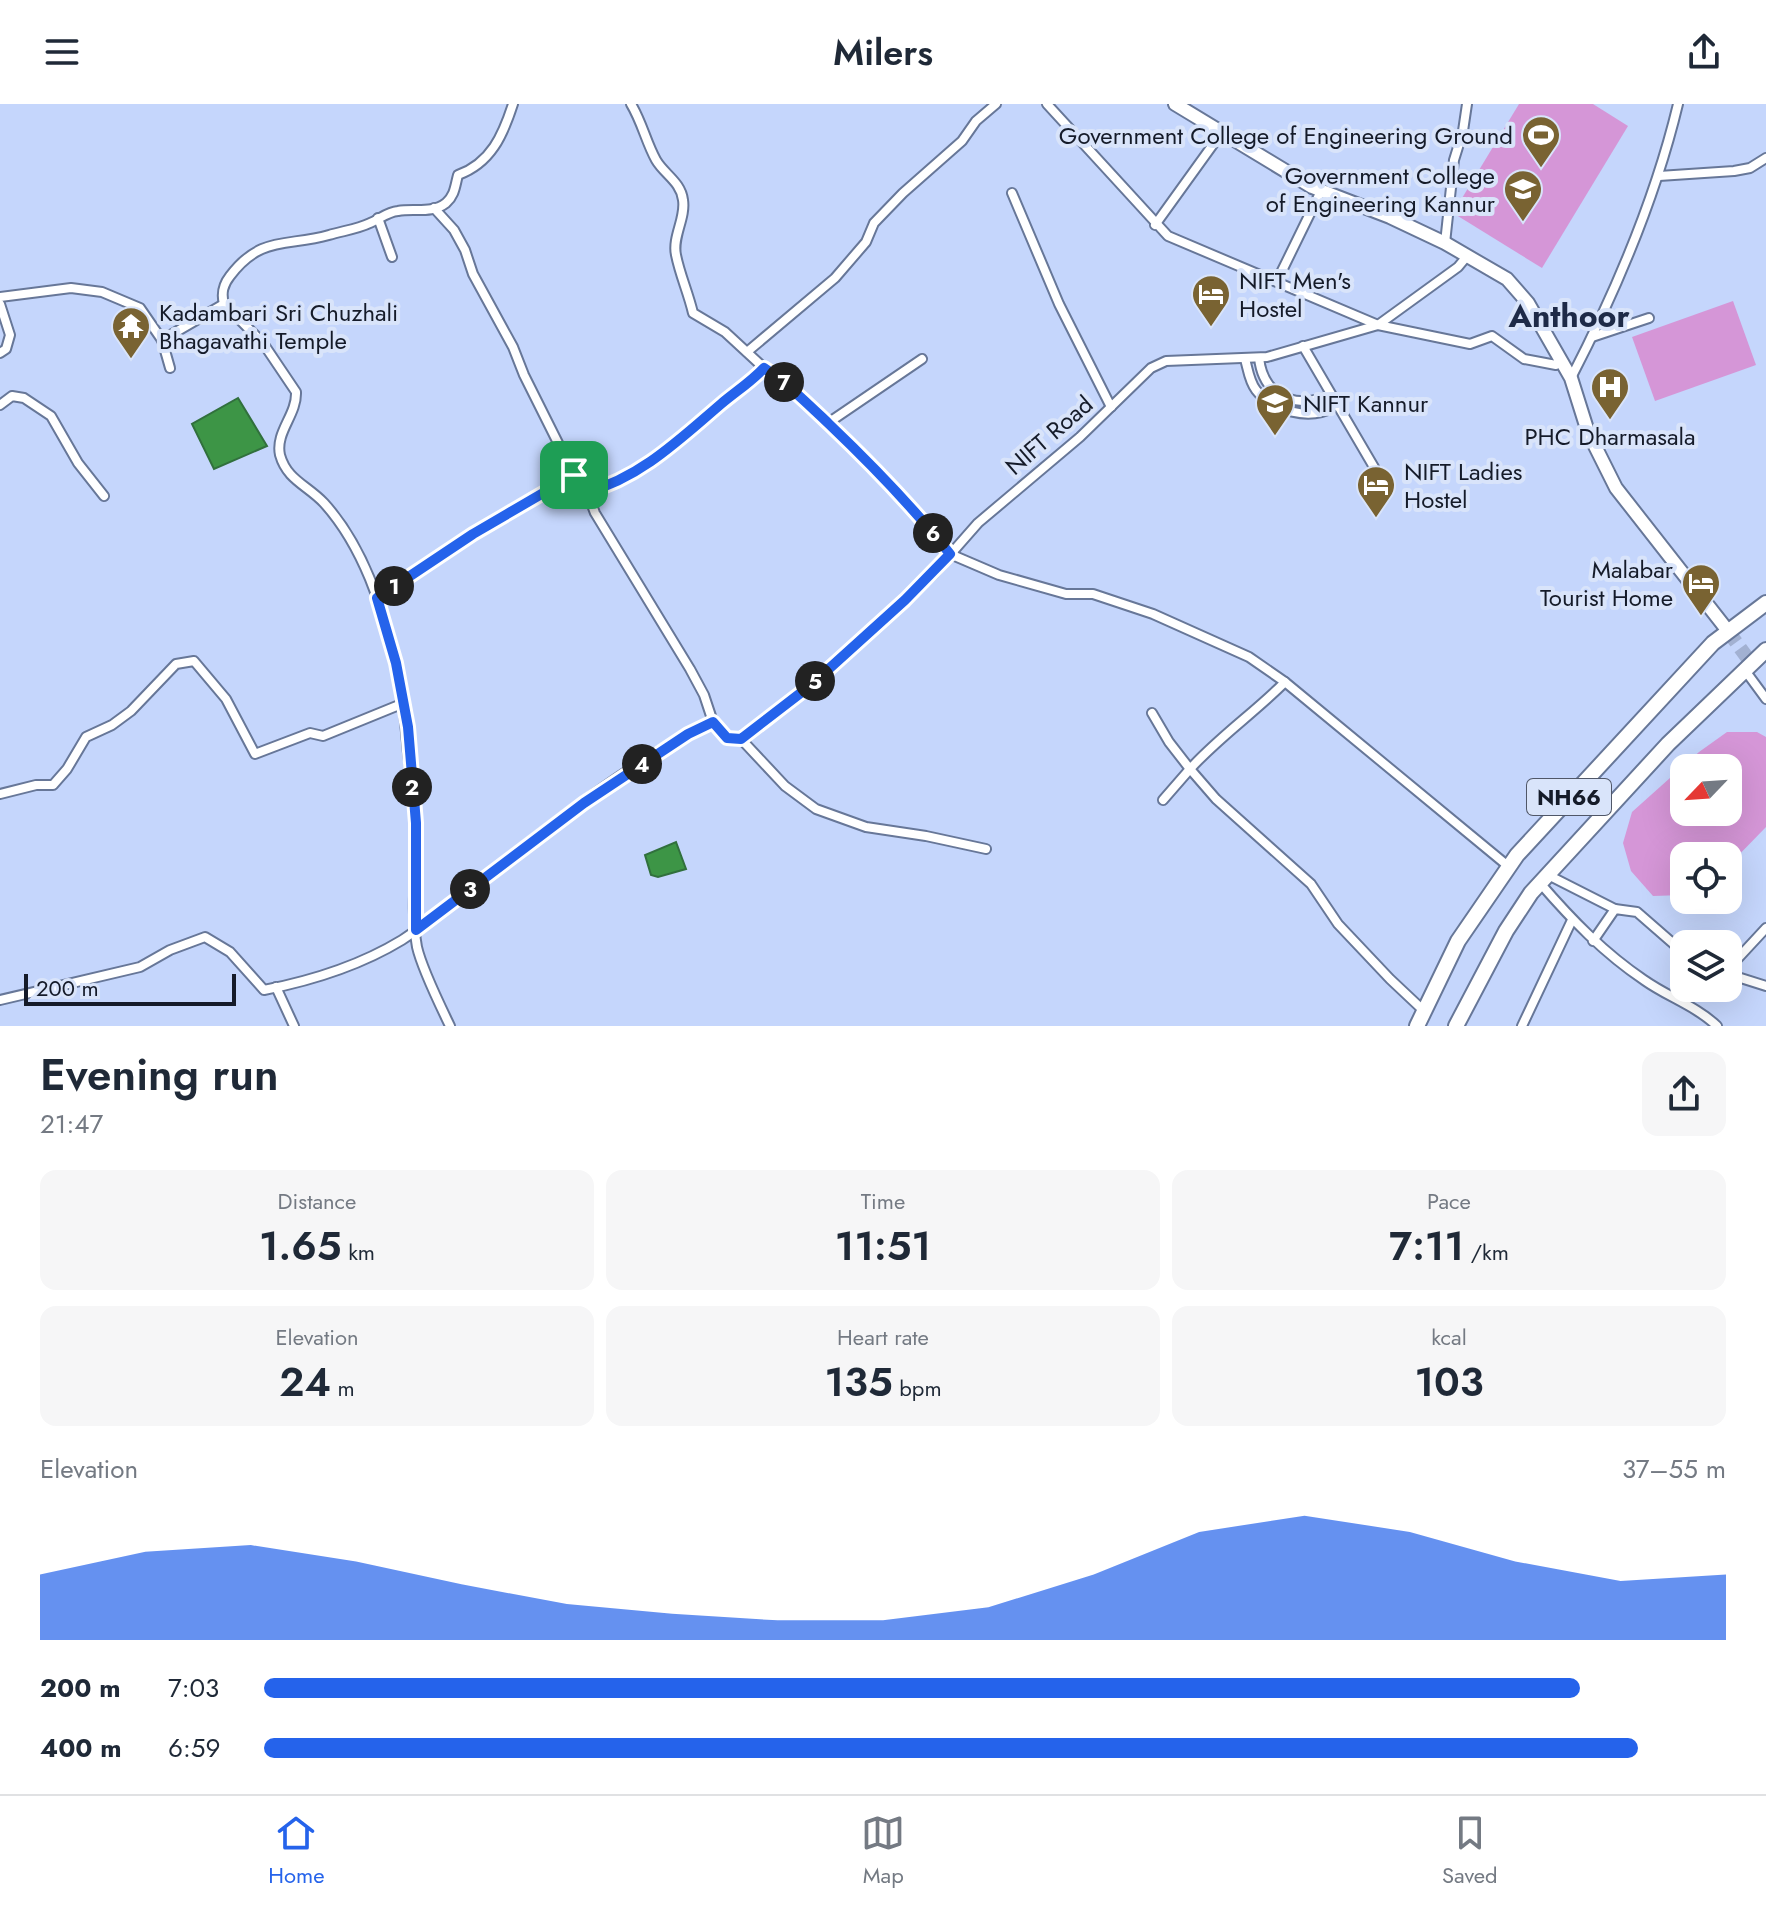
<!DOCTYPE html>
<meta charset="utf-8">
<style>
:root{--surface:#fff;--page:#f6f6f7;--text:#1f2937;--muted:#747a83;--line:#e0e1e3;--accent:#2563eb}
body{margin:0;font-family:Jost,sans-serif;background:var(--page);color:var(--text);height:100vh;display:flex;flex-direction:column;font-size:30px;white-space:nowrap}
*{box-sizing:border-box;margin:0}
p{font-size:26px;color:var(--muted)}
.icon{flex:none;width:44px;height:44px;fill:none;stroke:currentColor;stroke-width:2;stroke-linecap:round;stroke-linejoin:round}
.map{position:relative;height:922px;overflow:hidden}
.drawer{display:flex;flex-direction:column;background:var(--surface);flex:1}
.drawer>*{flex:none}
.needle{width:52px;rotate:245deg}
.tools{position:absolute;left:1670px;top:650px;display:grid;gap:16px}
.tools a{display:grid;place-items:center;width:72px;height:72px;border-radius:16px;background:var(--surface);box-shadow:0 8px 32px #0002;font-size:40px}
.scale{position:absolute;left:24px;bottom:20px;width:212px;box-sizing:border-box;padding-left:8px;border:4px solid #151b29;border-top:0;font-size:22px;line-height:28px;white-space:nowrap;color:#151b29;-webkit-text-stroke:6px #d9e4fa;paint-order:stroke}
.pin{position:absolute;display:grid;place-items:center;width:68px;height:68px;color:#fff;margin:-34px;border-radius:16px;box-shadow:0 4px 12px #0006}
.km{position:absolute;width:40px;height:40px;margin:-20px;border-radius:50%;background:#222;color:#fff;font-size:22px;line-height:40px;text-align:center}
.round{display:grid;place-items:center;flex:none;width:84px;height:84px;border-radius:16px;background:var(--page)}
.headline{display:flex;align-items:center;justify-content:space-between;height:136px;padding:0 40px}
h1{font-size:44px;font-weight:600;line-height:60px}
.metrics{display:grid;grid-template-columns:repeat(3,1fr);gap:12px;height:136px;padding:8px 40px}
.metrics div{display:grid;align-content:center;border-radius:16px;background:var(--page);text-align:center}
.metrics b{font-size:40px;font-weight:600}
.metrics small{font-size:22px;font-weight:400}
.metrics p{font-size:22px}
.chart{height:224px;padding:16px 40px}
.chart p{display:flex;justify-content:space-between}
.chart svg{width:100%;height:144px;margin-top:8px;fill:var(--accent);opacity:.7}
ul{padding:0 40px;list-style:none;font-size:26px}
li{display:grid;grid-template-columns:128px 96px 1fr;align-items:center;height:60px}
li i{height:20px;border-radius:10px;background:var(--accent)}
header{display:flex;justify-content:space-between;align-items:center;height:104px;padding:0 40px;background:var(--surface);font-size:36px;font-weight:600}
.tabs{display:flex;justify-content:space-around;align-items:center;height:112px;border-top:2px solid var(--line);background:var(--surface);font-size:22px;color:var(--muted)}
.tabs a{display:grid;justify-items:center;gap:4px}
.tabs .active{color:var(--accent)}
.map>svg:first-child{display:block}
.green{fill:#d596d7;fill-rule:evenodd}
.water{fill:#3d9546;stroke:#31703d;stroke-width:2}
.lines{fill:none;stroke-linecap:round;stroke-linejoin:round}
.trunk-tunnel{stroke:#a2b1d2;stroke-width:14;stroke-dasharray:14 7;stroke-linecap:butt}
.minor-casing{stroke:#677798;stroke-width:12}
.secondary-casing{stroke:#677798;stroke-width:16}
.trunk-casing{stroke:#677798;stroke-width:18}
.minor{stroke:#fff;stroke-width:8}
.secondary{stroke:#fff;stroke-width:12}
.trunk{stroke:#fff;stroke-width:14}
.route-casing{stroke:#fff;stroke-width:16}
.route{stroke:#2563eb;stroke-width:10}
.labels{text-anchor:middle;dominant-baseline:central;stroke-width:8;stroke-linejoin:round;paint-order:stroke}
.shield{fill:#d9e4fa;stroke:#505768;stroke-width:2}
.shield-label{font-size:22px;font-weight:bold;fill:#151b29}
.poi-label{font-size:24px;fill:#151b29;stroke:#d9e4fa;text-anchor:start}
.street-label{font-size:24px;fill:#151b29;stroke:#d9e4fa}
.district-label{font-size:32px;font-weight:bold;fill:#1e2a47;stroke:#d9e4fa}
</style>
<header><svg class="icon" aria-label="menu" viewBox="0 0 24 24"><path d="M4 6h16M4 12h16M4 18h16"/></svg>Milers<svg class="icon" aria-label="share" viewBox="0 0 24 24"><path d="M12 15V3M7 8l5-5 5 5M5 13v7h14v-7"/></svg></header>
<div class="map">
<svg width="1766" height="922" viewBox="0 0 1766 922">
<rect width="100%" height="100%" fill="#c5d6fc"/>
<g class="green">
<polygon points="1519,0 1593,0 1628,22 1542,164 1453,109"/>
<polygon points="1733,197 1756,261 1655,297 1632,233"/>
<path d="M1727,628H1757L1766,633V723L1728,762V752H1684V791L1653,792L1631,767L1623,739L1632,708L1699,648ZM1728,664V708H1684V664Z"/>
</g>
<g class="water">
<polygon points="238,294 267,342 214,365 192,320"/>
<polygon points="676,738 686,765 658,773 651,771 645,751"/>
</g>
<g class="lines">
<polyline class="trunk-tunnel" points="1728,527 1751,559"/>
<g class="minor-casing">
<g id="minor">
<polyline points="1047,0 1168,132 1378,221 1470,240 1492,232 1524,255 1556,261 1560,254"/>
<polyline points="1659,72 1734,67 1750,64 1766,54"/>
<polyline points="1012,89 1059,200 1111,303"/>
<polyline points="434,104 454,126 465,146 473,170 513,243 524,271 574,371 587,388 595,409 690,565 704,591 713,618 727,634 741,635 811,581 905,496 934,469 978,419 1080,333 1151,264 1166,257 1267,253 1378,221 1458,163 1468,151"/>
<polyline points="378,114 392,153"/>
<polyline points="1155,121 1222,28"/>
<polyline points="1445,139 1454,56 1463,27 1467,0"/>
<polyline points="1277,177 1321,87"/>
<polyline points="0,193 71,184 102,188 140,204 162,236 224,200"/>
<polyline points="0,200 10,231 6,245 0,249"/>
<polyline points="1592,233 1649,214"/>
<polyline points="162,236 170,264"/>
<polyline points="1303,242 1385,382"/>
<polyline points="747,248 835,174 866,138 874,119 903,89 962,37 976,17 996,0"/>
<path d="M1245,255C1248,265 1249,277 1256,286C1272,307 1310,317 1333,303L1328,293C1322,294 1315,296 1309,297C1279,299 1262,281 1259,254"/>
<polyline points="764,264 782,276 857,346 907,398 950,450 999,471 1066,490 1093,490 1153,510 1249,553 1285,578"/>
<path d="M1571,274C1616,187 1655,96 1678,0"/>
<polyline points="0,301 12,292 24,294 51,312 78,359 104,392"/>
<polyline points="828,319 922,255"/>
<path d="M587,388C640,374 680,335 721,300C735,288 751,278 764,264L725,228L693,209C688,188 680,171 676,151C672,133 686,114 683,96C681,78 664,70 656,56C646,38 642,18 631,0"/>
<polyline points="377,494 473,430 574,371"/>
<polyline points="1744,565 1766,595"/>
<path d="M1152,609L1169,638L1190,665C1219,633 1254,609 1285,578L1508,762"/>
<polyline points="741,635 785,682 816,705 866,723 926,732 986,745"/>
<polyline points="0,690 36,681 53,681 67,665 86,633 112,621 131,607 176,560 194,557 226,595 255,650 310,629 323,632 404,599"/>
<polyline points="1163,696 1190,665 1216,695 1311,780 1338,820 1390,875 1424,907"/>
<polyline points="1548,771 1615,805"/>
<path d="M1540,779C1572,816 1604,849 1644,876C1668,893 1696,902 1717,922"/>
<polyline points="1593,837 1615,805 1637,808 1684,849"/>
<polyline points="1728,865 1766,824"/>
<polyline points="1728,870 1766,882"/>
<polyline points="276,883 294,922"/>
<path d="M0,896L140,863L170,846L205,833L230,848L264,886C310,877 361,861 402,836C424,822 444,804 465,788C544,728 623,661 713,618"/>
<path d="M450,922C440,901 422,865 417,843C410,804 417,761 416,722C415,697 411,673 408,649C405,618 403,589 396,559C383,504 363,442 324,399C307,381 287,376 280,351C275,328 297,311 296,288L263,239L224,200C221,189 223,181 230,172C261,131 287,143 329,131C342,127 358,125 370,119C380,115 387,108 398,107C414,104 432,110 446,99C455,91 455,82 458,71C491,59 503,31 513,0"/>
<polyline points="1522,922 1572,816"/>
</g>
</g>
<g class="secondary-casing">
<polyline id="secondary" points="1175,0 1312,83 1390,113 1445,139 1507,175 1528,199 1571,274 1588,328 1616,384 1728,527"/>
</g>
<g class="trunk-casing">
<g id="trunk">
<polyline points="1417,922 1458,837 1517,751 1713,539 1766,499"/>
<polyline points="1456,922 1506,827 1531,789 1668,640 1766,546"/>
</g>
</g>
<use href="#minor" class="minor"/>
<use href="#secondary" class="secondary"/>
<use href="#trunk" class="trunk"/>
</g>
<g class="lines">
<g class="route-casing">
<path id="route" d="M764,264C788,280 808,300 829,320C872,361 913,403 950,450L905,496L811,581L741,635L727,634L713,618L688,630L584,699L416,826V719L408,623L396,559L377,494L473,430L574,371L587,388C640,374 680,335 721,300C735,288 751,278 764,264Z"/>
</g>
<use href="#route" class="route"/>
</g>
<defs>
<g id="stadium-pin" transform="scale(2)"><path d="M0 17L-7.5 6A9.5 9.5 0 1 1 7.5 6Z" fill="#796332" stroke="#d9e4fa"/><path d="M0-5a6.5 5 0 1 0 0 10a6.5 5 0 1 0 0-10ZM-3.5-1.8h7v3.6h-7Z" fill="#fff"/></g>
<g id="university-pin" transform="scale(2)"><path d="M0 17L-7.5 6A9.5 9.5 0 1 1 7.5 6Z" fill="#796332" stroke="#d9e4fa"/><path d="M0-5L7-2L0 1L-7-2ZM-4 1L0 2.5L4 1V4Q0 6-4 4Z" fill="#fff"/></g>
<g id="hotel-pin" transform="scale(2)"><path d="M0 17L-7.5 6A9.5 9.5 0 1 1 7.5 6Z" fill="#796332" stroke="#d9e4fa"/><path d="M-6-4.5h1.5V1H6V5H4.5V3h-9V5H-6ZM-4 0a1.8 1.8 0 1 1 3.6 0ZM.5 0V-2.5h3Q6-2.5 6 0Z" fill="#fff"/></g>
<g id="temple-pin" transform="scale(2)"><path d="M0 17L-7.5 6A9.5 9.5 0 1 1 7.5 6Z" fill="#796332" stroke="#d9e4fa"/><path d="M0-6L5-2H3V0L6.5 2.5H4V6H1.5V3h-3V6H-4V2.5H-6.5L-3 0V-2H-5Z" fill="#fff"/></g>
<g id="hospital-pin" transform="scale(2)"><path d="M0 17L-7.5 6A9.5 9.5 0 1 1 7.5 6Z" fill="#796332" stroke="#d9e4fa"/><path d="M-5-5h3v3.5h4V-5h3V5h-3V1.5h-4V5h-3Z" fill="#fff"/></g>
</defs>
<g fill-rule="evenodd">
<use href="#stadium-pin" x="1541" y="31"/>
<use href="#university-pin" x="1523" y="85"/>
<use href="#hotel-pin" x="1211" y="190"/>
<use href="#temple-pin" x="131" y="222"/>
<use href="#hospital-pin" x="1610" y="283"/>
<use href="#university-pin" x="1275" y="299"/>
<use href="#hotel-pin" x="1376" y="381"/>
<use href="#hotel-pin" x="1701" y="479"/>
</g>
<g class="labels">
<rect class="shield" x="1527" y="675" width="84" height="36" rx="6"/>
<g class="shield-label">
<text x="1569" y="693">NH66</text>
</g>
<g class="poi-label">
<text x="1513" y="31" text-anchor="end">Government College of Engineering Ground</text>
<text x="1495" y="71" text-anchor="end">Government College<tspan x="1495" dy="28">of Engineering Kannur</tspan></text>
<text x="1239" y="176">NIFT Men's<tspan x="1239" dy="28">Hostel</tspan></text>
<text x="159" y="208">Kadambari Sri Chuzhali<tspan x="159" dy="28">Bhagavathi Temple</tspan></text>
<text x="1303" y="299">NIFT Kannur</text>
<text x="1610" y="332" text-anchor="middle">PHC Dharmasala</text>
<text x="1404" y="367">NIFT Ladies<tspan x="1404" dy="28">Hostel</tspan></text>
<text x="1673" y="465" text-anchor="end">Malabar<tspan x="1673" dy="28">Tourist Home</tspan></text>
</g>
<g class="street-label">
<text transform="translate(1049 331) rotate(-41)">NIFT Road</text>
</g>
<g class="district-label">
<text x="1569" y="212">Anthoor</text>
</g>
</g>
</svg>
<div class="tools">
<a><svg class="needle" viewBox="-14 -14 28 28"><path d="M0-13l5 13h-10z" fill="#e53935"/><path d="M0 13l5-13h-10z" fill="#747a83"/></svg></a>
<a><svg class="icon" aria-label="locate" viewBox="0 0 24 24"><circle cx="12" cy="12" r="6"/><path d="M12 2v4M12 18v4M2 12h4M18 12h4"/></svg></a>
<a><svg class="icon" aria-label="layers" viewBox="0 0 24 24"><path d="M12 4l9 5-9 5-9-5zM3 14l9 5 9-5"/></svg></a>
</div>
<div class="scale">200 m</div>
<div class="pin" style="left:574px;top:371px;background:#1e9e55"><svg class="icon" aria-label="arrive" viewBox="0 0 24 24"><path d="M6 21V4h12l-3 4 3 4H6"/></svg></div>
<b class="km" style="left:394px;top:482px">1</b>
<b class="km" style="left:412px;top:683px">2</b>
<b class="km" style="left:470px;top:785px">3</b>
<b class="km" style="left:642px;top:660px">4</b>
<b class="km" style="left:815px;top:577px">5</b>
<b class="km" style="left:933px;top:429px">6</b>
<b class="km" style="left:784px;top:278px">7</b>
</div>
<section class="drawer">
<div class="headline"><div><h1>Evening run</h1><p>21:47</p></div><a class="round"><svg class="icon" aria-label="share" viewBox="0 0 24 24"><path d="M12 15V3M7 8l5-5 5 5M5 13v7h14v-7"/></svg></a></div>
<div class="metrics">
<div><p>Distance</p><b>1.65<small> km</small></b></div>
<div><p>Time</p><b>11:51</b></div>
<div><p>Pace</p><b>7:11<small> /km</small></b></div>
</div>
<div class="metrics">
<div><p>Elevation</p><b>24<small> m</small></b></div>
<div><p>Heart rate</p><b>135<small> bpm</small></b></div>
<div><p>kcal</p><b>103</b></div>
</div>
<div class="chart"><p><span>Elevation</span>37–55 m</p>
<svg viewBox="0 0 160 44" preserveAspectRatio="none"><path d="M0 44V24L10 17L20 15L30 20L40 27L50 33L60 36L70 38L80 38L90 34L100 24L110 11L120 6L130 11L140 20L150 26L160 24V44z"/></svg>
</div>
<ul>
<li><b>200 m</b>7:03<i style="width:90%"></i></li>
<li><b>400 m</b>6:59<i style="width:94%"></i></li>
</ul>
</section>
<nav class="tabs">
<a class="active"><svg class="icon" aria-label="home" viewBox="0 0 24 24"><path d="M3 11l9-7 9 7M6 9v11h12V9"/></svg>Home</a>
<a><svg class="icon" aria-label="map" viewBox="0 0 24 24"><path d="M3 6l6-2 6 2 6-2v14l-6 2-6-2-6 2zM9 4v14M15 6v14"/></svg>Map</a>
<a><svg class="icon" aria-label="saved" viewBox="0 0 24 24"><path d="M7 4h10v16l-5-4-5 4z"/></svg>Saved</a>
</nav>
